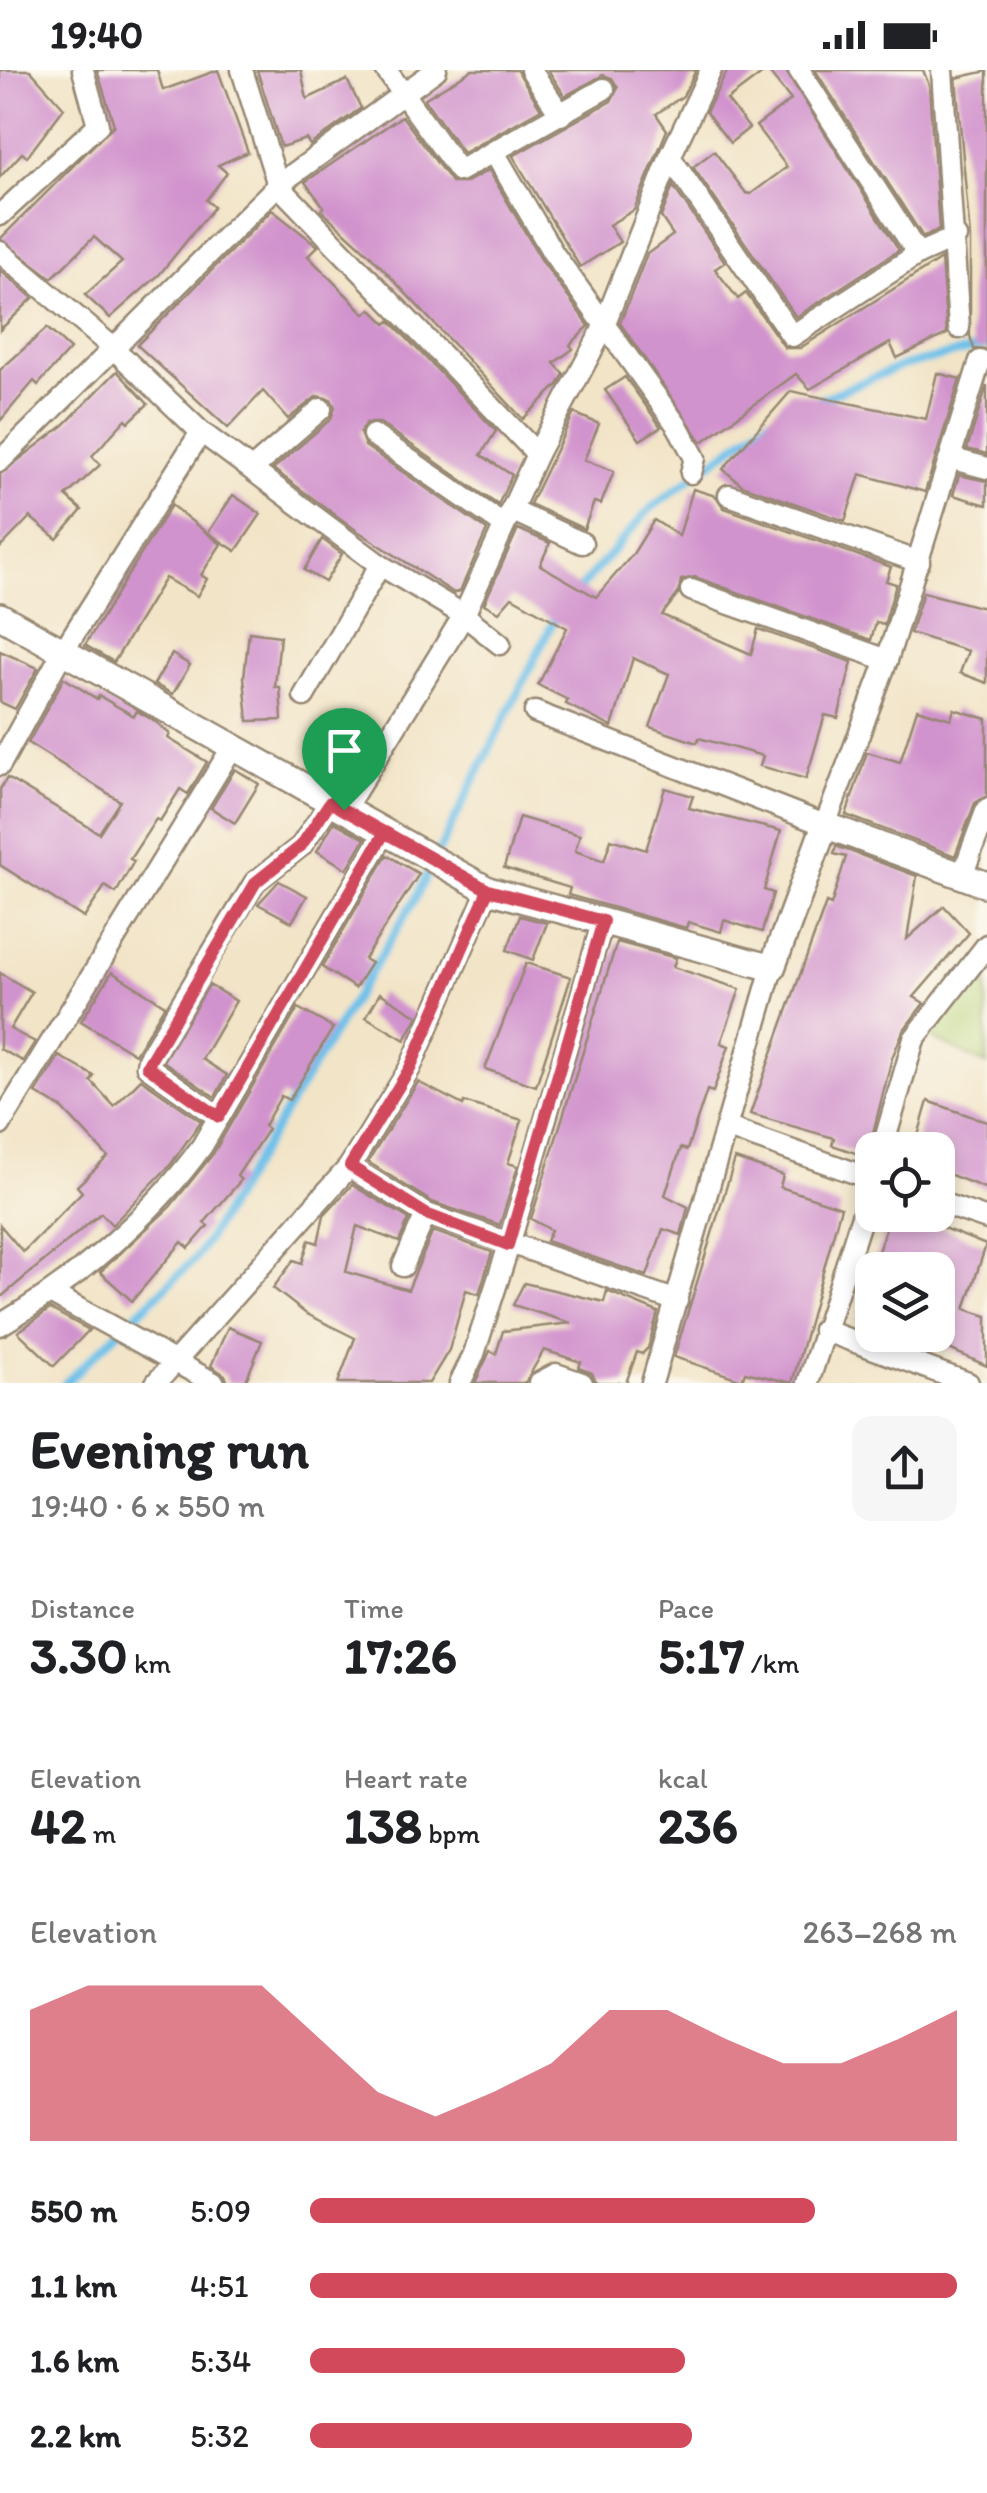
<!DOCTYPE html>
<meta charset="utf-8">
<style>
:root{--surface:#fff;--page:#f6f6f6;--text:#202124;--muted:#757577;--accent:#d1495b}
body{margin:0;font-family:Itim,sans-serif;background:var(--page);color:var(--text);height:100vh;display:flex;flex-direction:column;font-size:38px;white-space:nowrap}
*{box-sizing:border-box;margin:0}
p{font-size:32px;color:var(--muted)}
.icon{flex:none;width:55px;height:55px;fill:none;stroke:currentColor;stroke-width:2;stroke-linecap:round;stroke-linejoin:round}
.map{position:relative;height:1313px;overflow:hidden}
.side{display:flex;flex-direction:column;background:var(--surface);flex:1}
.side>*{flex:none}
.fabs{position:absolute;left:855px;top:1062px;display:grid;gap:20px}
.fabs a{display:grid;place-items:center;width:100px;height:100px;border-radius:20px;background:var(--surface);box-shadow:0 5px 15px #0003;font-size:50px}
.pin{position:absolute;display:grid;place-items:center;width:85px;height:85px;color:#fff;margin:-102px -42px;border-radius:50% 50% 50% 0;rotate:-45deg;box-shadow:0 0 10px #0007}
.pin .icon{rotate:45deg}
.round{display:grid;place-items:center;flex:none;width:105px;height:105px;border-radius:20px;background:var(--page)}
.head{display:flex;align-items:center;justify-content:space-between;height:170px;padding:0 30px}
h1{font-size:55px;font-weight:700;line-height:75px}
.figures{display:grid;grid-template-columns:repeat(3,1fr);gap:15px;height:170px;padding:10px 30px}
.figures div{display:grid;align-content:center}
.figures b{font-size:50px;font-weight:700}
.figures small{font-size:28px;font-weight:400}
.figures p{font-size:28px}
.chart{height:280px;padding:20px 30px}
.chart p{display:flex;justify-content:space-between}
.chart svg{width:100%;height:180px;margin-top:10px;fill:var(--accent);opacity:.7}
ul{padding:0 30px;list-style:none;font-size:32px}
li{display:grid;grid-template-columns:160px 120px 1fr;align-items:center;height:75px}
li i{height:25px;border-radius:12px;background:var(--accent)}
.status{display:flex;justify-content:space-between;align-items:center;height:70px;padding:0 50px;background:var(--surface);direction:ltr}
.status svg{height:28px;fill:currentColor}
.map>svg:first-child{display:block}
.green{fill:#b6d379;stroke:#787e4c;stroke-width:2.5}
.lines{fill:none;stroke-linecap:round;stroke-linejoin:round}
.stream{stroke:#6fc1ea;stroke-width:8}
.building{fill:#d193cd}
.minor-casing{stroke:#968772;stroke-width:25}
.tertiary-casing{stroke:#968772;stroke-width:30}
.minor{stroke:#fff;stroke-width:20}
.tertiary{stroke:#fff;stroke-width:25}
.route-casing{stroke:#fff;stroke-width:20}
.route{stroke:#d1495b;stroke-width:12}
</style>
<div class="status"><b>19:40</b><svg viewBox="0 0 49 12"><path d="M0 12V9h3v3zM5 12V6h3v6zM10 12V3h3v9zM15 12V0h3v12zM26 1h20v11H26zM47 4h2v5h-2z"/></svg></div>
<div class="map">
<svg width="987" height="1313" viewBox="0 0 987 1313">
<rect width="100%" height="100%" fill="#fbf7ec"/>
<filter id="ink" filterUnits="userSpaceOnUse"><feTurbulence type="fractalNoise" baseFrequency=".01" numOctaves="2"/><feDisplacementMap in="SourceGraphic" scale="20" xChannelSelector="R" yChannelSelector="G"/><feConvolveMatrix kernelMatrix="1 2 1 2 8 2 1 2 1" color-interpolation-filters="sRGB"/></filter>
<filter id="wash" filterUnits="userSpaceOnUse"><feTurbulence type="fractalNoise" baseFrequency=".0048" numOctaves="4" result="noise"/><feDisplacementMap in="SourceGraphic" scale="40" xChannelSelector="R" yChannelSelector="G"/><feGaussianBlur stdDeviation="2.25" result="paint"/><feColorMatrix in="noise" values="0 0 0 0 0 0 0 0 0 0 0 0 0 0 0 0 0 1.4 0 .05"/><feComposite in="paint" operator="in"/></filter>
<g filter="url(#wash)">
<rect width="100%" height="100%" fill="#f2e4c7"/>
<polygon class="green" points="987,889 987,995 933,968 939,950"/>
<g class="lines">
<g class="stream">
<polyline points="815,331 902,296 987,276"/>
<polyline points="573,526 650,439 770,349"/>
<polyline points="65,1313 196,1188 414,831 557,544"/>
</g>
</g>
<g id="blocks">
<g class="building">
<polygon points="0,0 30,0 64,38 27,87 22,83 0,107"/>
<polygon points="97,0 157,0 163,20 218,0 248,82 218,95 227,103 206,130 214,137 159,205 110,248 85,225 122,192 94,167 52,208 0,169 114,55"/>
<polygon points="257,0 301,0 307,29 347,10 361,38 310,75 306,69 281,77"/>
<polygon points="472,0 517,0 541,39 463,83 424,29"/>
<polygon points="548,0 696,0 683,26 656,44 667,60 634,140 609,155 620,172 580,197 513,86 611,31 618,18 612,8 603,5 565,26"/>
<polygon points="728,0 785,0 899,180 796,247 693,97 714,81 746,123 751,124 787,97 756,56 791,30 767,0 727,30 749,58 730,73 706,42"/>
<polygon points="815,0 923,0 929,15 939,160 923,167"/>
<polygon points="987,1 987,280 974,279 970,266 970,167 956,8"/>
<polygon points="402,46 452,113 465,113 489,100 542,191 589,256 570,275 573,279 554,293 564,304 558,315 523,349 369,184 321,140 324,137 305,112"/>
<polygon points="673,116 725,192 715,199 738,229 746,223 785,278 800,278 941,189 947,264 897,288 890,273 810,319 796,304 702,372 620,253 647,184 673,165 661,147"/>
<polygon points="272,140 318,176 308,186 365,244 371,239 386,254 390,251 496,361 481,385 512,405 498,435 380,353 366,353 360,363 365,376 487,460 460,521 454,523 356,460 273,399 331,349 335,337 331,329 317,326 288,349 263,321 228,358 137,275"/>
<polygon points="0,200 33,228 0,260"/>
<polygon points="47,258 70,279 38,315 34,311 0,351 0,300"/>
<polygon points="117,301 148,334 129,352 126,349 92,386 100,395 66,426 82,440 57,469 30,447 0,478 0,404 64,355"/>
<polygon points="937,303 960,309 925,422 860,404 845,451 742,415 723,399 791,321 926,349"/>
<polygon points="625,307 661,357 640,370 605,320"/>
<polygon points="987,315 987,384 967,379"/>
<polygon points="574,343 599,354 584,390 614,401 601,434 594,432 584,459 530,434"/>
<polygon points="959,405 987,411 987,435 953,425"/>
<polygon points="693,419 716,426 724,438 891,497 886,511 896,514 884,555 876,552 871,570 695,507 681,510 678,524 662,545 751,584 758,559 852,592 838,648 825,645 806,709 760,696 763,686 699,668 697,673 650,657 669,604 633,588 612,657 566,634 568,630 538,615 567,558 512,527 499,542 484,534 518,459 550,473 540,495 596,527 633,484 654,450 679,466"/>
<polygon points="233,425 261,444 236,481 208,463"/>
<polygon points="171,435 221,474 201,505 207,509 197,526 165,508 114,592 85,575"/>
<polygon points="322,469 342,484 325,512 304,500"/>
<polygon points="923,522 983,538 987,535 987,613 960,603 968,581 910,563"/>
<polygon points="249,562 280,566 275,617 280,617 282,650 248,651 244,607"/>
<polygon points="0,581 38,598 15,639 0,632"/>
<polygon points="172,584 190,595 173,624 154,614"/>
<polygon points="64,608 97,629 99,626 134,646 137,641 156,652 170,664 168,668 207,692 188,724 180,719 160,751 156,749 130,789 134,791 116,823 105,816 84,848 0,795 0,719 7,708 99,763 120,731 28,673"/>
<polygon points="917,639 951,649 954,639 987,649 987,726 975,733 955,786 846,745 867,682 900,692"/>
<polygon points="235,699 259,714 235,753 211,738"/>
<polygon points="665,718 693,726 689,738 781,761 764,820 773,823 762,862 724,850 721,862 688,852 686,858 568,825 570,818 504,798 519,747 580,765 575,781 604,791 611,769 646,780"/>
<polygon points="334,752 365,769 347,799 317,781"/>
<polygon points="836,776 917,806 907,869 944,836 969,863 914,927 924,933 903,961 892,988 867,1087 832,1075 834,1068 750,1044 826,833 831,835 846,787 834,784"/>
<polygon points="387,785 419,804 364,889 371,893 355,918 322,897"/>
<polygon points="279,811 307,826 292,852 258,834"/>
<polygon points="520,846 547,853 533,890 507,880"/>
<polygon points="617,872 676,888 673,897 740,919 721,973 729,976 713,1022 707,1020 687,1080 681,1078 665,1125 688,1137 681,1165 663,1159 647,1206 546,1171 551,1160 531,1149"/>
<polygon points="526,893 571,907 536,1016 485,999"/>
<polygon points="112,902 165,935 135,984 81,951"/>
<polygon points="0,903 32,922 10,959 35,972 23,991 0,979"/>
<polygon points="209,915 236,931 202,989 227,1005 215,1027 163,991"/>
<polygon points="380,923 418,946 405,970 366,947"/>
<polygon points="298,938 333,958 289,1030 281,1026 264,1056 268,1059 237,1106 241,1110 204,1153 208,1156 189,1178 182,1172 132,1231 100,1202 170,1137 213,1084"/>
<polygon points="59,986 94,1006 91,1011 114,1036 141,1009 201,1051 171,1094 112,1155 101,1143 0,1228 0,1155 23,1182 82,1122 77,1116 108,1087 63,1039 36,1023"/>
<polygon points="418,1012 463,1035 464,1032 522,1050 508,1093 518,1096 500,1155 432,1132 368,1092"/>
<polygon points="928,1031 987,1052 987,1119 938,1100 938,1080 914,1080"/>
<polygon points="735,1089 783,1105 780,1117 841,1137 792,1313 745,1302 742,1310 674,1287"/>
<polygon points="352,1115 409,1149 399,1172 357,1156 346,1202 408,1220 433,1161 492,1182 479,1224 466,1220 449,1280 429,1313 338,1313 355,1268 305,1243 273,1218 294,1190 302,1193 309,1170 318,1173 324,1145"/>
<polygon points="890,1145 911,1145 986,1175 965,1239 987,1246 987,1296 938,1274 938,1200 872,1200"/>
<polygon points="524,1213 604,1232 607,1221 658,1242 648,1278 642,1284 637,1282 626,1313 596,1312 592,1303 579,1298 581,1292 544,1280 525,1313 475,1313 490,1281 496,1284 503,1261 571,1253 513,1235"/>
<polygon points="50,1239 89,1260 54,1296 18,1262"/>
<polygon points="228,1257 262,1271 245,1313 228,1313 225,1305 211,1296"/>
</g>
</g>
</g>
<g filter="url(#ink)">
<use href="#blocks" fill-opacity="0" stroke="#968772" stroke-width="2.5"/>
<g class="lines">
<g class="minor-casing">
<g id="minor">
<polyline points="242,0 278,115 537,384"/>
<polyline points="386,0 459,101 604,19"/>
<polyline points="531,0 561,45"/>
<polyline points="799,0 918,184"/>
<polyline points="942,0 959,258"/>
<polyline points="494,82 553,183 678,357 695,388 691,403"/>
<polyline points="670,87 792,266 918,184 956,167"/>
<polyline points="0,145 98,55 83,0"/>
<polyline points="0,182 112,277 201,362 380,495 464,545 500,574"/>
<polyline points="373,365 504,455"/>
<polyline points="953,389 987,398"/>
<polyline points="0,391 278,115 436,0"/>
<polyline points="252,399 321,339"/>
<polyline points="729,425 919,492"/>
<polyline points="511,440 582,473"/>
<polyline points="691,520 887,590"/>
<polyline points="304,626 380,495"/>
<polyline points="535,642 825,755 887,590 980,291"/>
<polyline points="0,695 62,583 201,362"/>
<polyline points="344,740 464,545 537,384 601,263 670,87 711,0"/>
<polyline points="962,806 987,739"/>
<polyline points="219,1047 147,996 148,989 255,812 301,776 331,732"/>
<polyline points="0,1055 232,678"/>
<polyline points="728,1058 872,1109"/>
<polyline points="882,1080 914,969 987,875"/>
<polyline points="349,1097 426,1144 677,1231"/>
<polyline points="938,1132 987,1149"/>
<polyline points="403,1196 426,1144"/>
<polyline points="52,1224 214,1313"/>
<path d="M0,1255C76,1210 151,1147 202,1076L385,762"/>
<polyline points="823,1260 968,1313"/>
<polyline points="156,1313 349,1097 410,998 488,820"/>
<polyline points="460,1313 474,1284 509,1175 603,851"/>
<polyline points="539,1313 556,1304 582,1313"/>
<polyline points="652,1313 772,898"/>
<polyline points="808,1313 872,1115"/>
</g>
</g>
<g class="tertiary-casing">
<polyline id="tertiary" points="0,546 488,820 772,898 825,755 987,815"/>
</g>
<use href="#minor" class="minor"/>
<use href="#tertiary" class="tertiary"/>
</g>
</g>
<g class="lines" filter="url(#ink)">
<g class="route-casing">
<polyline id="route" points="344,740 330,732 301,776 256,812 147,996 219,1047 385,762 488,820 603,851 508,1175 426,1144 350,1096 410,998 488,820 344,740"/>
</g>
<use href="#route" class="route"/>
</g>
</svg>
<div class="fabs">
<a><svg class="icon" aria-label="locate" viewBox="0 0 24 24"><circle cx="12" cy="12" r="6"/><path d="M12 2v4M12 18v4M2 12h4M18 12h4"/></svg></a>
<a><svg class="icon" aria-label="layers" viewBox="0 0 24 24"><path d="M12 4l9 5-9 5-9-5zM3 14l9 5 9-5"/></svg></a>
</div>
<div class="pin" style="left:344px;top:740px;background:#1e9e55"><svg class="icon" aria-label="arrive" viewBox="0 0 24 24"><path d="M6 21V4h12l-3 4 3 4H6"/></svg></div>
</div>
<section class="side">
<div class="head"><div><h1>Evening run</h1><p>19:40 · 6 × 550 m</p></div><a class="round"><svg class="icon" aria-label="share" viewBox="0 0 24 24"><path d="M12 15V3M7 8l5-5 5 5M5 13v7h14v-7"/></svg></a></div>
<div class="figures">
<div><p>Distance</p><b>3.30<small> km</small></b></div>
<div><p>Time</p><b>17:26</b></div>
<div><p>Pace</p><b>5:17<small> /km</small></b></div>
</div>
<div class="figures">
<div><p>Elevation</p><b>42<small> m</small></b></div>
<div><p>Heart rate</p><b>138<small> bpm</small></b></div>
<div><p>kcal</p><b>236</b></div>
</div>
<div class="chart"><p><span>Elevation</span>263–268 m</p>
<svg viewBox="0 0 160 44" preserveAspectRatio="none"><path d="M0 44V12L10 6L20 6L30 6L40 6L50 19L60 32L70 38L80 32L90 25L100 12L110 12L120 19L130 25L140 25L150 19L160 12V44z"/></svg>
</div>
<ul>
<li><b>550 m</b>5:09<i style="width:78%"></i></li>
<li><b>1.1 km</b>4:51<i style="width:100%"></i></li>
<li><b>1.6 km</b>5:34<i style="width:58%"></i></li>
<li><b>2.2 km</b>5:32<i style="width:59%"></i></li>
</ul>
</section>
